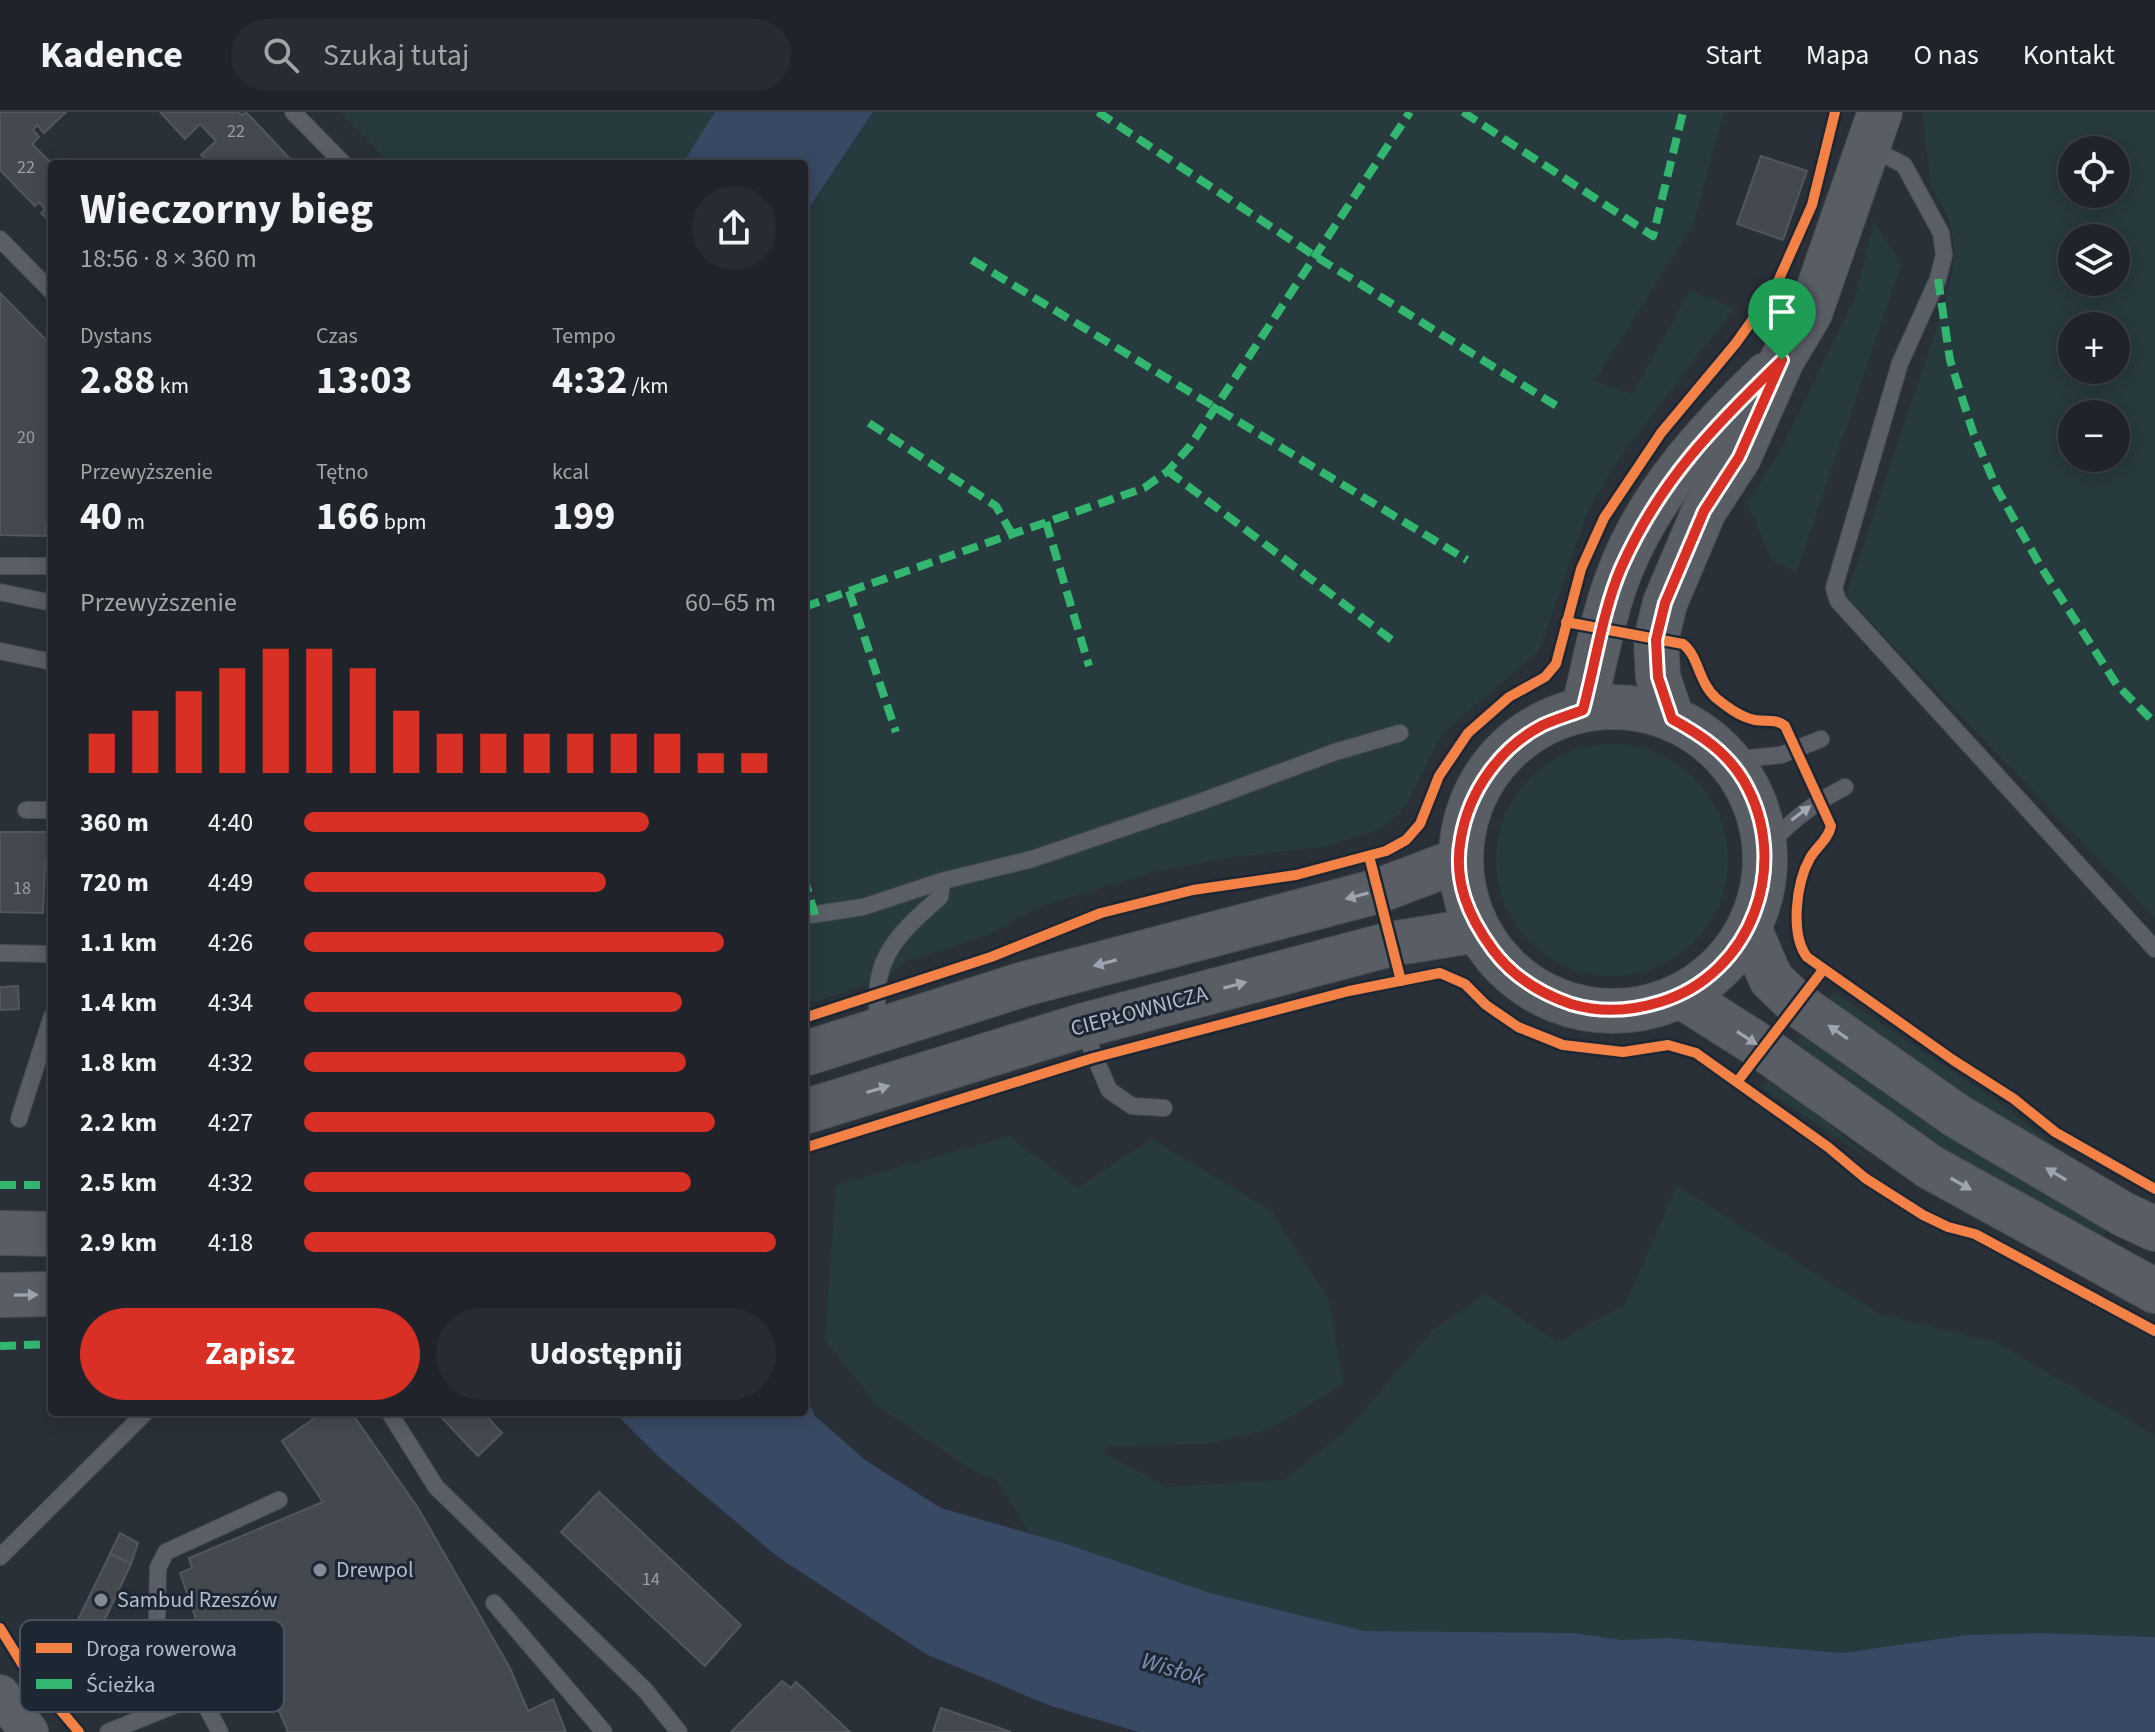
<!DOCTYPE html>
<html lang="pl">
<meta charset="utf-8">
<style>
:root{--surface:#20242a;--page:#282c32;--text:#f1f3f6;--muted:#a2a4a8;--line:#3d4147;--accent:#d93025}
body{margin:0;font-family:"Source Sans 3",sans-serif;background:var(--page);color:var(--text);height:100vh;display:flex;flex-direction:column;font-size:30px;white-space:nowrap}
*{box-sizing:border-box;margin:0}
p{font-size:26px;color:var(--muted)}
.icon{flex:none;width:44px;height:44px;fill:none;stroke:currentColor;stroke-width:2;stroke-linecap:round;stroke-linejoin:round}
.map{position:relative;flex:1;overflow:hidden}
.details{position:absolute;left:48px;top:48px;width:760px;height:1256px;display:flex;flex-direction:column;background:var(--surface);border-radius:8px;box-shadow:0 4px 20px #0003,0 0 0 2px var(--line)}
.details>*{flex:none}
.buttons{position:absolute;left:2058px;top:24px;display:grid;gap:16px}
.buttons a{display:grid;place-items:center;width:72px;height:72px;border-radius:50%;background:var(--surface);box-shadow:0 4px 20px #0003,0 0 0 2px var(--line);font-size:40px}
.pin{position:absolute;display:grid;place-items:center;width:68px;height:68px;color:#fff;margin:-82px -34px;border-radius:50% 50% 50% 0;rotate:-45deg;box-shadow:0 0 8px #0007}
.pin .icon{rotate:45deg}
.round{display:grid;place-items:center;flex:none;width:84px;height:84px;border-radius:42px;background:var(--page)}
.summary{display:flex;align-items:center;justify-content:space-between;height:136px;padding:0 32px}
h1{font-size:44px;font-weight:700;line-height:60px}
.figures{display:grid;grid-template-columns:repeat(3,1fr);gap:12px;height:136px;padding:8px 32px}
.figures div{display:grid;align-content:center}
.figures b{font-size:40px;font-weight:700}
.figures small{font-size:22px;font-weight:400}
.figures p{font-size:22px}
.chart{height:224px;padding:16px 32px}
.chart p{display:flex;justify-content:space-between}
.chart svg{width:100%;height:144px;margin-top:8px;stroke:var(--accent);stroke-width:6}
.button{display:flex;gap:16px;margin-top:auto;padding:16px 32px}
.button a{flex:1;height:92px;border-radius:48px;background:var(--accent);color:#fff;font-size:32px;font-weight:700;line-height:92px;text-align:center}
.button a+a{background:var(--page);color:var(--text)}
ul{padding:0 32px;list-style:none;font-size:26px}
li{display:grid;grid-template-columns:128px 96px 1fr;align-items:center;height:60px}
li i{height:20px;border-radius:10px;background:var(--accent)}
header{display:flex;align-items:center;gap:48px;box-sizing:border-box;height:112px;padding:0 40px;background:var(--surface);border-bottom:2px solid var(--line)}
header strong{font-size:38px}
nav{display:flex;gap:44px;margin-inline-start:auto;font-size:28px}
.search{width:560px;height:72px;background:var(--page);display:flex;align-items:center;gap:20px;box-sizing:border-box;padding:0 28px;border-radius:44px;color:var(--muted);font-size:30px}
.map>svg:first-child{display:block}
.green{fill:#273a3e;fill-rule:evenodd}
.water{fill:#384963}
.building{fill:#444950;stroke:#52575f;stroke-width:2}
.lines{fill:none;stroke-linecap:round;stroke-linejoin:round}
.service-casing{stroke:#484c53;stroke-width:18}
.tertiary-casing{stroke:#484c53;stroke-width:40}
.secondary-casing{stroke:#484c53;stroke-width:46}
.service{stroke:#5a5e66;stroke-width:16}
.tertiary{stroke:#5a5e66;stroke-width:38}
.secondary{stroke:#595d64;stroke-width:44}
.quiet{stroke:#33b770;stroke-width:8;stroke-dasharray:16 8;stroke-linecap:butt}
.cycleway-casing{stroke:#1d2633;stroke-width:15}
.cycleway{stroke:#f48246;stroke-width:10}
.oneway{fill:#a2a9b5}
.oneway2{fill:#9da4b0}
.route-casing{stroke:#fff;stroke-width:16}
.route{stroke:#d93025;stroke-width:10}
.poi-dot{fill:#848b96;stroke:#1d2633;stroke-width:3}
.labels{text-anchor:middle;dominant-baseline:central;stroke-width:6;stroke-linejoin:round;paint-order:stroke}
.number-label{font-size:18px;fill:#989fab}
.street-label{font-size:22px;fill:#b4bcc9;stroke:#1d2633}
.poi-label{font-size:22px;fill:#b4bcc9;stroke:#1d2633;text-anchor:start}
.water-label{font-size:24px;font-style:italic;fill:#7c92b1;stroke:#1d2633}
.key{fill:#1d2633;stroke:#4a5360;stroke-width:2}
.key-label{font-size:22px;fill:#b4bcc9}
</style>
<header>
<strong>Kadence</strong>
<div class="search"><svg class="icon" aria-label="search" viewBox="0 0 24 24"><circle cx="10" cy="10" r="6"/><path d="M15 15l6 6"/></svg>Szukaj tutaj</div>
<nav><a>Start</a><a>Mapa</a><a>O nas</a><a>Kontakt</a></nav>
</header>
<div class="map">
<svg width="2155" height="1620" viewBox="0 0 2155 1620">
<rect width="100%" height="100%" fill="#2a3038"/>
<g class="green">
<polygon points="340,0 715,0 682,52 391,52"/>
<polygon points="873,0 1724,0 1693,113 1594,269 1632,282 1690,179 1734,196 1623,341 1589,396 1539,539 1442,622 1405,696 1379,718 1321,735 1228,746 1150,761 1042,794 986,824 907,849 886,867 804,893 804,103"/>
<path d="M1922,0H2155V806L1846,484L1948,182L1954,145L1953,125L1948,104L1931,76ZM2072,38H2116V82H2072ZM2072,126H2116V170H2072ZM2072,214H2116V258H2072ZM2072,302H2116V346H2072Z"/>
<polygon points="1874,109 1901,153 1797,459 1773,450 1747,391 1778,343 1854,189"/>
<circle cx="1612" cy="748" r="116"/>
<polygon points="1834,880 2006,995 2079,1054 2056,1043 1824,892"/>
<polygon points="1805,918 2111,1112 2100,1131 1949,1043 1791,936"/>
<polygon points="1771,962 1875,1051 1761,975"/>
<polygon points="1008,1024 1078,1076 1151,1027 1271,1099 1329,1188 1343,1272 1268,1318 1205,1332 1107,1334 1104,1341 1166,1375 1284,1368 1348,1317 1432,1219 1485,1182 1557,1230 1625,1193 1677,1074 1879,1202 1996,1231 2155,1323 2155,1525 2039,1521 1966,1523 1842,1541 1667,1526 1622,1528 1574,1521 1365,1519 1210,1481 1030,1422 998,1368 974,1359 878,1294 825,1227 836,1073"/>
</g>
<g class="water">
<polygon points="715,0 873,0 804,103 804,52 682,52"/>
<polygon points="804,1281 815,1304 865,1348 941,1396 1066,1432 1210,1481 1365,1519 1574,1521 1622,1528 1667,1526 1842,1541 1966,1523 2039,1521 2155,1525 2155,1620 1139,1620 1051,1594 926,1542 778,1445 661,1347 614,1300 804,1300"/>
</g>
<g class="building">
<polygon points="0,0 66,0 44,21 37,13 33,18 39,25 32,32 52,52 52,112 41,101 45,97 39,90 35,94 0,58"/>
<polygon points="160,0 238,0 242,3 246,0 295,52 210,52 201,43 216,29 200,12 185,27"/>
<polygon points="1761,44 1807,59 1783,128 1737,112"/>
<polygon points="0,181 52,234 52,415 46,415 46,424 0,423"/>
<polygon points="0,720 52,720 52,752 45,751 43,801 0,800"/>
<polygon points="18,874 19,897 0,898 0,875"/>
<polygon points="323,1300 351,1300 418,1396 510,1556 528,1599 553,1587 566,1620 288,1620 261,1556 219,1574 180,1461 192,1456 189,1446 323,1390 282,1329"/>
<polygon points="442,1300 483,1300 502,1321 478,1344 439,1303"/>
<polygon points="599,1380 741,1513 705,1554 561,1420"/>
<polygon points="120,1421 138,1431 131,1452 110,1442"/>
<polygon points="110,1442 131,1452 93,1533 71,1522"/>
<polygon points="782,1569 791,1576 796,1570 850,1620 731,1620"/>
<polygon points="941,1596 1011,1620 933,1620"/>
</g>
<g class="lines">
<g class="service-casing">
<g id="service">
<polyline points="293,0 344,52"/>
<polyline points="1869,35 1904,53 1941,121 1944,143 1938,167 1900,251 1834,476 1838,489 2155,837"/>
<polyline points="0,127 52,180"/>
<polyline points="0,454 52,454"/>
<polyline points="0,480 52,491"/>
<polyline points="0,539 52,550"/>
<polyline points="1729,648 1781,643 1821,627"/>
<polyline points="26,698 52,698"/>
<path d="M1765,737C1789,710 1813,691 1845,675"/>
<polyline points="804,804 863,795 942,769 1032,747 1200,690 1335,640 1400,621"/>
<polyline points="0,841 49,842 52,846"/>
<polyline points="1082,915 1109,978 1132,994 1164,996"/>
<path d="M879,917C870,849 891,828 940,785L942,769"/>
<polyline points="19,1007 52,904"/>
<polyline points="389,1300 436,1375 645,1578 679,1620"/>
<polyline points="0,1445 146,1300"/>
<polyline points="494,1491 604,1620"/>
<polyline points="155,1601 158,1456 166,1440 279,1388"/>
<polyline points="108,1620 190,1587 203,1589 220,1620"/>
</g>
</g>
<g class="tertiary-casing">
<polyline id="tertiary" points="0,1582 29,1620"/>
</g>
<g class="secondary-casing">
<g id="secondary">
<circle cx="1613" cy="747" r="152"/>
<path d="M1583,598C1595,552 1603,501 1621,457C1652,380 1707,320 1766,263"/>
<polyline points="1672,607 1658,565 1656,528 1665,491 1704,399 1739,345 1782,248 1810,201 1880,0"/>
<polyline points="1749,816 1771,867 1797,892 1957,1004 2123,1102 2155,1117"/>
<polyline points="1681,884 1763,936 1930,1055 2155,1179"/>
<polyline points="804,942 1024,872 1378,779 1457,749"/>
<polyline points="804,1000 1081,914 1391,832 1478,818"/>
<polyline points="0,1121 52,1122"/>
<polyline points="0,1183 52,1182"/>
</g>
</g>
<use href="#service" class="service"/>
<use href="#tertiary" class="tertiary"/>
<use href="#secondary" class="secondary"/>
<g class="quiet">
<polyline points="1098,0 1315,144 1560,296"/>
<polyline points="1463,0 1653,124 1683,0"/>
<polyline points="972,148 1467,448"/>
<polyline points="1938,167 1950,248 1973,320 1997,377 2041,455 2117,573 2155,611"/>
<polyline points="869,311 996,394 1012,422"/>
<polyline points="1168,359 1397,532"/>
<polyline points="1046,410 1089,554"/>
<polyline points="849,479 896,620"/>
<polyline points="804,495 1144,376 1168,359 1190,334 1410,0"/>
<polyline points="804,765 815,803"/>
<polyline points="0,1073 52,1073"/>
<polyline points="0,1234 52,1232"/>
</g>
<g class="cycleway-casing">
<g id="cycleway">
<path d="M1566,510L1683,532C1699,544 1698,570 1716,586C1727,595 1740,605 1755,608C1767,610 1775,606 1785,614L1831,714C1828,728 1817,734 1810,746C1796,771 1790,822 1807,845L1953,948L2014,987L2055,1020L2155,1077"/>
<polyline points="1369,744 1401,869"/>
<polyline points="804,906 991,845 1101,801 1193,778 1296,763 1386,739 1406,728 1420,712 1439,664 1468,621 1509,585 1545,565 1556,552 1581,457 1604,406 1661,321 1736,231 1775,176 1812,93 1835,0"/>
<polyline points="1737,970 1823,858"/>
<polyline points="804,1036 1093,946 1349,879 1440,861 1465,872 1486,893 1518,915 1563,933 1623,940 1668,933 1696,941 1828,1035 1865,1066 1923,1103 1948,1115 1975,1122 2155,1219"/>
<polyline points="0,1516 24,1555 79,1620"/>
</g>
</g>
<use href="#cycleway" class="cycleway"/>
</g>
<defs><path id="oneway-solid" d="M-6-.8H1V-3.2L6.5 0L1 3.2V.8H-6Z" transform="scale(2)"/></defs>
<use class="oneway" href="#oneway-solid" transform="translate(1801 701) rotate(-37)"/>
<g class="oneway2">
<use href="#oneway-solid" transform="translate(1357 784) rotate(165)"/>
<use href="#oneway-solid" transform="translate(1105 851) rotate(165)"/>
<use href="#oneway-solid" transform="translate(1235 873) rotate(-15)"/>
<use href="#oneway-solid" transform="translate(1838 920) rotate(-145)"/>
<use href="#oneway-solid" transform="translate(1747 926) rotate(33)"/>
<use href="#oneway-solid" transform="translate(878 977) rotate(-17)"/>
<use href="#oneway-solid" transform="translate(2056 1062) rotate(-149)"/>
<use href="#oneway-solid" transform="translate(1961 1072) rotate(30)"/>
<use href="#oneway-solid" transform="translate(26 1183) rotate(-1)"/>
</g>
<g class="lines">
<g class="route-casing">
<path id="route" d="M1782,248L1739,345L1704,399L1665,491L1656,528L1658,565L1672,607C1701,623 1727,640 1744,669C1792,752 1752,862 1660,890C1631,899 1601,901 1571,892C1539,881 1513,865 1493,838C1468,804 1453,769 1461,726C1469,679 1500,635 1543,613C1556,607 1570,603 1583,598C1595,553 1603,498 1621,456C1660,368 1715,313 1782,248Z"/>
</g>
<use href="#route" class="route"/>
</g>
<g class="poi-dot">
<circle cx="320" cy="1458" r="8"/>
<circle cx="101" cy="1488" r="8"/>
</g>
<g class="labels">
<g class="number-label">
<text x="236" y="19">22</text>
<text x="26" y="55">22</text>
<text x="26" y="325">20</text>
<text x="22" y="776">18</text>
<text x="651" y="1467">14</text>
</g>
<g class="street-label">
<text transform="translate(1139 899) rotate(-15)">CIEPŁOWNICZA</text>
</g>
<g class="poi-label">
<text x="336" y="1458">Drewpol</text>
<text x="117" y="1488">Sambud Rzeszów</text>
</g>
<g class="water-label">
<text transform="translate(1173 1557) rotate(16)">Wisłok</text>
</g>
</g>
<rect x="20" y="1508" width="264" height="92" rx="12" class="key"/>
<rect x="36" y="1531" width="36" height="10" fill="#f48246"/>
<rect x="36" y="1567" width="36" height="10" fill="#33b770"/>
<g class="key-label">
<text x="86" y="1544">Droga rowerowa</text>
<text x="86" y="1580">Ścieżka</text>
</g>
</svg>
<div class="buttons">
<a><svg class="icon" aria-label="locate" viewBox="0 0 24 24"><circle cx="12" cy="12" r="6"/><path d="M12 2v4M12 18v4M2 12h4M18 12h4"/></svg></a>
<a><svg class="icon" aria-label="layers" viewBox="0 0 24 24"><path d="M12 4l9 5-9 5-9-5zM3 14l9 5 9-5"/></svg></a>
<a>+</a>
<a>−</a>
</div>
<div class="pin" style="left:1782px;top:248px;background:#1e9e55"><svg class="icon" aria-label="arrive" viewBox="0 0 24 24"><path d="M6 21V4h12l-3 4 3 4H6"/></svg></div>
<section class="details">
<div class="summary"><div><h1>Wieczorny bieg</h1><p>18:56 · 8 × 360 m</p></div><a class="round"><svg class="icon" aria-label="share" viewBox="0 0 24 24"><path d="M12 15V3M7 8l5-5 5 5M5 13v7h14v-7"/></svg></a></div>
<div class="figures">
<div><p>Dystans</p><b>2.88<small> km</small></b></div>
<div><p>Czas</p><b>13:03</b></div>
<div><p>Tempo</p><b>4:32<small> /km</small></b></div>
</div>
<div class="figures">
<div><p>Przewyższenie</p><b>40<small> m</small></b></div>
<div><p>Tętno</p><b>166<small> bpm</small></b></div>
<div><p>kcal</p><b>199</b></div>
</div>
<div class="chart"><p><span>Przewyższenie</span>60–65 m</p>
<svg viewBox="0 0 160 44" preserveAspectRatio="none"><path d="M5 44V32M15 44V25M25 44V19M35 44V12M45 44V6M55 44V6M65 44V12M75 44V25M85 44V32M95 44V32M105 44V32M115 44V32M125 44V32M135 44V32M145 44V38M155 44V38"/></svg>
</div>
<ul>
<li><b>360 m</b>4:40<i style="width:73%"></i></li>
<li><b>720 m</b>4:49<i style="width:64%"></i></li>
<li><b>1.1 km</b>4:26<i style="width:89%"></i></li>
<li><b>1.4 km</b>4:34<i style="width:80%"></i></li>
<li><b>1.8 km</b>4:32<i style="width:81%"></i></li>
<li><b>2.2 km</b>4:27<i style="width:87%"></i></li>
<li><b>2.5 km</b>4:32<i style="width:82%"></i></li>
<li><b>2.9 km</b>4:18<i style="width:100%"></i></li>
</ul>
<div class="button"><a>Zapisz</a><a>Udostępnij</a></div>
</section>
</div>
